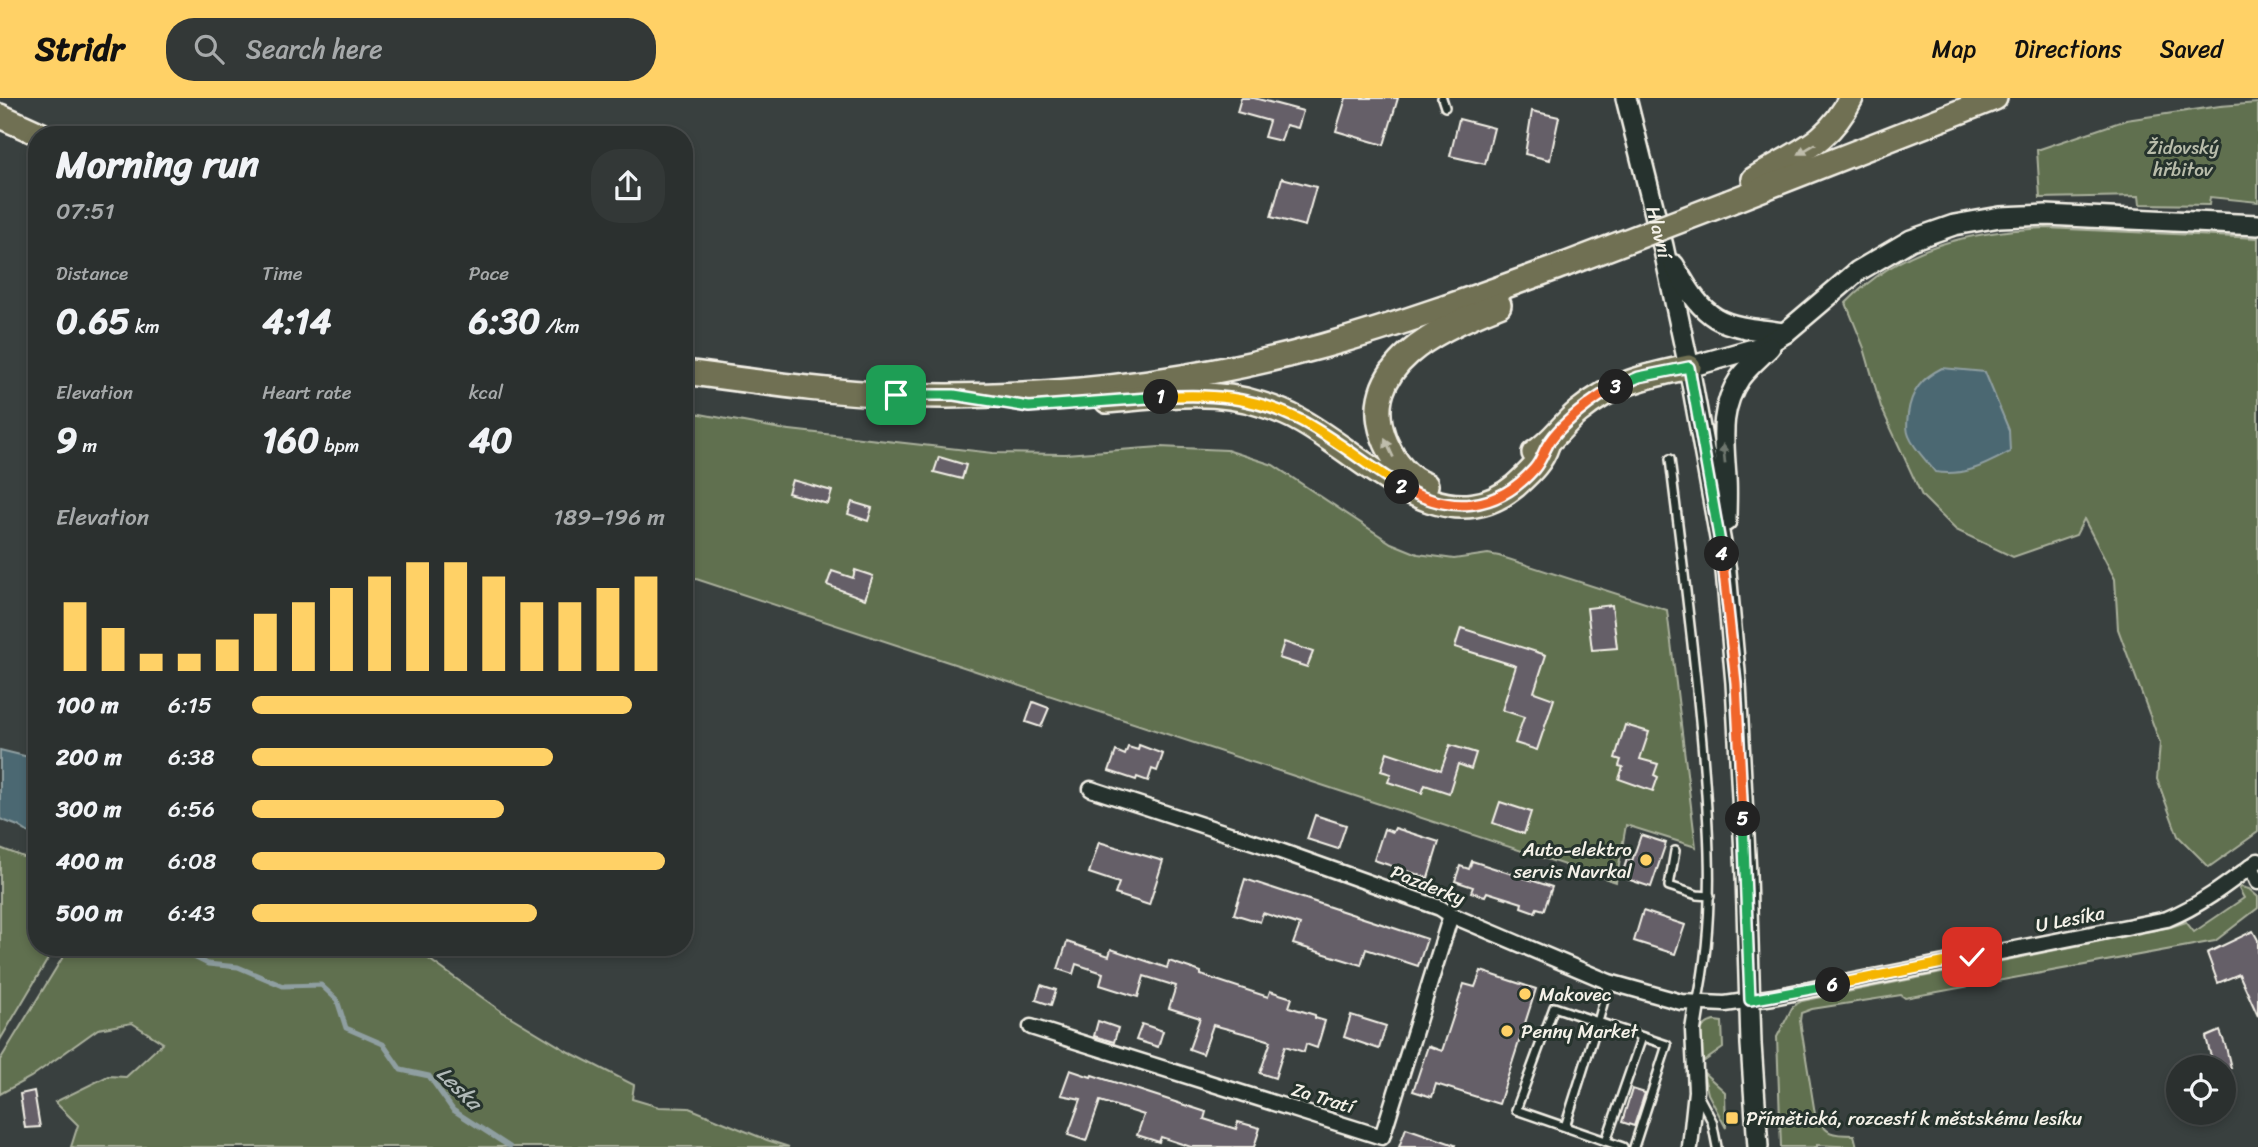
<!DOCTYPE html>
<meta charset="utf-8">
<style>
:root{--surface:#2b302f;--page:#333837;--text:#f1f3f6;--muted:#a6a9aa;--line:#474b4b;--accent:#ffd166}
body{margin:0;font-family:Sriracha,sans-serif;background:var(--page);color:var(--text);height:100vh;display:flex;flex-direction:column;font-size:26px;white-space:nowrap}
*{box-sizing:border-box;margin:0}
p{font-size:23px;color:var(--muted)}
.icon{flex:none;width:38px;height:38px;fill:none;stroke:currentColor;stroke-width:2;stroke-linecap:round;stroke-linejoin:round}
.map{position:relative;flex:1;overflow:hidden}
.drawer{position:absolute;left:28px;top:28px;width:665px;height:830px;display:flex;flex-direction:column;background:var(--surface);border-radius:28px;box-shadow:0 4px 10px #0003,0 0 0 2px var(--line)}
.drawer>*{flex:none}
.controls{position:absolute;left:2166px;top:957px;display:grid;gap:14px}
.controls a{display:grid;place-items:center;width:70px;height:70px;border-radius:50%;background:var(--surface);box-shadow:0 4px 10px #0003,0 0 0 2px var(--line);font-size:35px}
.pin{position:absolute;display:grid;place-items:center;width:60px;height:60px;color:#fff;margin:-30px;border-radius:14px;box-shadow:0 4px 10px #0006}
.km{position:absolute;width:35px;height:35px;margin:-18px;border-radius:50%;background:#222;color:#fff;font-size:19px;line-height:35px;text-align:center}
.round{display:grid;place-items:center;flex:none;width:74px;height:74px;border-radius:28px;background:var(--page)}
.head{display:flex;align-items:center;justify-content:space-between;height:119px;padding:0 28px}
h1{font-size:38px;font-weight:800;line-height:52px}
.stats{display:grid;grid-template-columns:repeat(3,1fr);gap:10px;height:119px;padding:7px 28px}
.stats div{display:grid;align-content:center}
.stats b{font-size:35px;font-weight:800}
.stats small{font-size:19px;font-weight:400}
.stats p{font-size:19px}
.chart{height:196px;padding:14px 28px}
.chart p{display:flex;justify-content:space-between}
.chart svg{width:100%;height:126px;margin-top:7px;stroke:var(--accent);stroke-width:6}
ul{padding:0 28px;list-style:none;font-size:23px}
li{display:grid;grid-template-columns:112px 84px 1fr;align-items:center;height:52px}
li i{height:18px;border-radius:9px;background:var(--accent)}
header{display:flex;align-items:center;gap:42px;box-sizing:border-box;height:98px;padding:0 35px;background:var(--accent);color:#111}
header strong{font-size:33px}
nav{display:flex;gap:38px;margin-inline-start:auto;font-size:24px}
.search{width:490px;height:63px;background:var(--page);display:flex;align-items:center;gap:18px;box-sizing:border-box;padding:0 24px;border-radius:28px;color:var(--muted);font-size:26px}
.map>svg:first-child{display:block}
.green{fill:#606f50;stroke:#aab09c;stroke-width:2}
.water{fill:#4c6872;stroke:#8f9fa1;stroke-width:2}
.lines{fill:none;stroke-linecap:round;stroke-linejoin:round}
.stream{stroke:#8f9fa1;stroke-width:5}
.building{fill:#655e68;stroke:#f4f1e8;stroke-width:2}
.lane-casing{stroke:#f4f1e8;stroke-width:12}
.street-casing{stroke:#f4f1e8;stroke-width:19}
.secondary-casing{stroke:#f4f1e8;stroke-width:24}
.primary-casing{stroke:#f4f1e8;stroke-width:28}
.lane{stroke:#26332d;stroke-width:7}
.street{stroke:#26332d;stroke-width:14}
.secondary{stroke:#26332d;stroke-width:19}
.primary{stroke:#706f52;stroke-width:23}
.primary-bridge-casing{stroke:#f4f1e8;stroke-width:28;stroke-linecap:butt}
.primary-bridge{stroke:#706f52;stroke-width:23}
.oneway{fill:#bfbdac}
.oneway2{fill:#6e766e}
.split-1-casing{stroke:#fff;stroke-width:14}
.split-2-casing{stroke:#fff;stroke-width:14}
.split-3-casing{stroke:#fff;stroke-width:14}
.split-4-casing{stroke:#fff;stroke-width:14}
.split-5-casing{stroke:#fff;stroke-width:14}
.split-6-casing{stroke:#fff;stroke-width:14}
.split-7-casing{stroke:#fff;stroke-width:14}
.split-1{stroke:#22a559;stroke-width:9}
.split-2{stroke:#f5b400;stroke-width:9}
.split-3{stroke:#f0652b;stroke-width:9}
.split-4{stroke:#22a559;stroke-width:9}
.split-5{stroke:#f0652b;stroke-width:9}
.split-6{stroke:#22a559;stroke-width:9}
.split-7{stroke:#f5b400;stroke-width:9}
.poi-dot{fill:#ffd166;stroke:#26332d;stroke-width:2.5}
.labels{text-anchor:middle;dominant-baseline:central;stroke-width:6;stroke-linejoin:round;paint-order:stroke}
.park-label{font-size:19px;fill:#b9bdab;stroke:#26332d}
.street-label{font-size:19px;fill:#f4f1e8;stroke:#26332d}
.poi-label{font-size:19px;fill:#f4f1e8;stroke:#26332d;text-anchor:start}
.water-label{font-size:21px;font-style:italic;fill:#b1bab9;stroke:#26332d}
</style>
<header>
<strong>Stridr</strong>
<div class="search"><svg class="icon" aria-label="search" viewBox="0 0 24 24"><circle cx="10" cy="10" r="6"/><path d="M15 15l6 6"/></svg>Search here</div>
<nav><a>Map</a><a>Directions</a><a>Saved</a></nav>
</header>
<div class="map">
<svg width="2258" height="1049" viewBox="0 0 2258 1049">
<rect width="100%" height="100%" fill="#39403f"/>
<filter id="ink" filterUnits="userSpaceOnUse"><feTurbulence type="fractalNoise" baseFrequency=".0143" numOctaves="2"/><feDisplacementMap in="SourceGraphic" scale="14" xChannelSelector="R" yChannelSelector="G"/><feConvolveMatrix kernelMatrix="1 2 1 2 8 2 1 2 1" color-interpolation-filters="sRGB"/></filter>
<g filter="url(#ink)">
<g class="green">
<polygon points="2258,5 2258,104 2210,99 2209,107 2140,106 2139,98 2040,100 2037,52 2126,22 2220,8"/>
<path d="M2046,130L2258,140V734L2209,769L2178,738L2157,681L2160,645L2118,531L2115,481L2084,421L2076,437L2013,459L1956,432L1922,398L1881,309L1864,250L1846,205C1901,148 1969,133 2046,130Z"/>
<polygon points="684,313 781,331 993,355 1065,356 1160,349 1227,352 1273,367 1391,445 1418,456 1454,461 1488,456 1499,458 1667,512 1696,749 1626,727 1616,784 684,477"/>
<polygon points="0,750 37,764 37,849 55,849 0,942"/>
<path d="M2241,789L2249,791L2258,799V810L2215,843L1905,900L1901,897L1812,911L1801,915L1800,923L1815,1016C1826,1037 1832,1037 1854,1037L1857,1049L1817,1047V1049H1781L1777,939L1793,908L1802,903L2171,829L2186,824L2194,834L2244,800L2239,791Z"/>
<polygon points="69,849 412,849 501,913 569,954 634,987 632,1001 659,1009 689,1010 767,1042 789,1049 71,1049 78,1027 55,1004 108,978 126,979 163,945 132,925 98,931 31,979 0,996 0,962"/>
<path d="M1714,923L1722,924L1723,950L1703,964C1700,947 1693,928 1714,923Z"/>
<polygon points="1703,974 1725,994 1726,1030 1708,996"/>
</g>
<g class="water">
<path d="M1942,270L1985,274L2009,332L2010,354C1985,367 1964,379 1935,374C1927,363 1914,351 1909,338C1906,332 1907,323 1908,316C1911,293 1922,280 1942,270Z"/>
<polygon points="0,652 37,661 37,740 18,728 0,721"/>
</g>
<g class="lines">
<polyline class="stream" points="180,849 188,856 208,866 238,869 283,888 321,887 337,902 346,930 383,946 401,972 429,978 453,1012 510,1049"/>
</g>
<g class="building">
<polygon points="1241,0 1254,0 1303,13 1298,30 1286,27 1281,43 1264,39 1269,23 1237,14"/>
<polygon points="1346,0 1398,0 1384,47 1336,33"/>
<polygon points="1532,13 1559,19 1550,62 1525,56"/>
<polygon points="1459,21 1494,30 1485,66 1450,58"/>
<polygon points="1282,80 1316,89 1305,128 1271,119"/>
<polygon points="939,359 966,367 962,381 934,374"/>
<polygon points="792,382 832,393 828,406 788,395"/>
<polygon points="852,404 872,410 868,423 848,416"/>
<polygon points="855,472 873,478 865,501 827,487 832,473 853,480"/>
<polygon points="1612,507 1617,550 1592,552 1587,510"/>
<polygon points="1461,530 1546,557 1534,594 1554,601 1537,652 1515,645 1524,619 1502,612 1516,568 1455,549"/>
<polygon points="1284,544 1313,554 1307,569 1279,560"/>
<polygon points="1033,604 1049,610 1041,629 1026,624"/>
<polygon points="1625,627 1649,634 1640,661 1658,666 1654,677 1658,679 1653,693 1619,681 1623,669 1619,668 1621,662 1615,660"/>
<polygon points="1139,647 1163,656 1157,673 1152,671 1148,683 1137,679 1136,682 1109,673 1116,653 1125,657 1128,649 1138,652"/>
<polygon points="1450,647 1476,655 1471,671 1458,666 1449,695 1425,687 1422,695 1388,684 1391,676 1381,673 1387,654 1441,672"/>
<polygon points="1500,704 1531,714 1524,736 1493,725"/>
<polygon points="1315,717 1346,727 1338,751 1307,741"/>
<polygon points="1395,730 1439,744 1428,780 1374,762 1384,731 1393,734"/>
<polygon points="1641,737 1666,745 1651,789 1621,779 1627,761 1632,763"/>
<polygon points="1099,744 1163,763 1149,807 1115,796 1119,785 1089,775"/>
<polygon points="1472,763 1552,789 1544,812 1537,810 1535,814 1521,809 1522,805 1487,794 1485,798 1471,794 1473,789 1455,783 1460,768 1469,771"/>
<polygon points="1245,781 1427,841 1418,868 1366,851 1361,867 1293,846 1300,827 1263,815 1260,824 1234,816"/>
<polygon points="1643,813 1685,827 1675,856 1634,843"/>
<polygon points="2253,833 2258,842 2258,918 2239,876 2218,885 2207,855"/>
<polygon points="1067,844 1109,858 1111,851 1167,870 1169,863 1201,874 1201,877 1268,899 1270,893 1292,900 1289,909 1315,917 1315,920 1325,923 1317,950 1306,946 1304,954 1285,948 1275,980 1260,975 1271,943 1258,939 1213,927 1203,956 1189,951 1200,920 1169,910 1176,888 1144,878 1138,899 1100,887 1103,875 1076,866 1073,876 1058,871"/>
<polygon points="1481,873 1536,891 1499,1006 1436,986 1432,999 1413,993 1428,948 1442,953 1464,886 1475,889"/>
<polygon points="1041,887 1056,892 1051,907 1036,902"/>
<polygon points="1351,917 1386,928 1379,951 1344,939"/>
<polygon points="1098,923 1118,930 1114,944 1094,938"/>
<polygon points="1142,926 1163,933 1158,949 1136,942"/>
<polygon points="2220,933 2226,949 2231,970 2216,970 2210,955 2206,939"/>
<polygon points="1070,972 1091,979 1092,977 1206,1014 1204,1021 1236,1031 1238,1024 1260,1030 1254,1049 1191,1049 1161,1039 1159,1044 1137,1037 1144,1017 1100,1003 1086,1043 1068,1037 1081,1001 1061,997"/>
<polygon points="1632,991 1645,995 1634,1028 1622,1024"/>
<polygon points="34,993 40,1029 25,1030 20,996"/>
<polygon points="1406,1030 1455,1047 1454,1049 1399,1049"/>
</g>
<g class="lines">
<g class="lane-casing">
<g id="lane">
<polyline points="1442,0 1445,9"/>
<path d="M1670,361C1682,460 1695,558 1703,657C1710,740 1715,824 1697,906"/>
<polyline points="1675,753 1669,788 1697,797 1710,798"/>
<polyline points="1609,884 1598,924 1667,947 1634,1049"/>
<polyline points="1698,997 1712,1023 1717,1049"/>
<polyline points="1565,1029 1598,924 1554,909 1516,1012 1623,1049"/>
<polyline points="1606,1043 1642,939"/>
</g>
</g>
<g class="street-casing">
<g id="street">
<path d="M1091,691L1269,749L1440,810L1451,817L1609,884L1681,904L1725,906L1773,899L2167,821C2201,807 2229,785 2258,763"/>
<polyline points="2251,768 2258,784"/>
<polyline points="1031,929 1382,1039 1451,817"/>
<polyline points="1690,1049 1696,993 1693,932 1697,907"/>
</g>
</g>
<g class="secondary-casing">
<g id="secondary">
<path id="s1" d="M1626,0L1663,148L1689,269L1726,473L1736,585L1746,776L1751,946L1758,1049"/>
<path d="M1674,167C1708,228 1719,227 1785,235"/>
<polyline points="1689,269 1764,248 1785,235 1858,173 1911,142 1954,127 2000,119 2046,117 2258,127"/>
<path d="M1726,423C1726,409 1727,394 1726,380C1724,344 1718,312 1740,280C1748,269 1760,259 1770,249"/>
</g>
</g>
<g class="primary-casing">
<g id="primary">
<polyline points="0,18 42,37"/>
<path d="M1754,81C1795,54 1827,48 1851,0"/>
<polyline points="1729,104 1995,0"/>
<path d="M684,274C754,283 824,294 894,297C1038,302 1185,286 1323,248C1405,225 1484,196 1564,167"/>
<path d="M1107,303C1157,299 1211,290 1260,306C1273,310 1287,315 1299,322C1361,355 1442,449 1515,388C1529,375 1541,365 1547,347"/>
<path d="M1534,355C1552,344 1562,327 1578,314C1613,285 1646,278 1689,269"/>
<path d="M1426,387C1407,380 1394,363 1386,345C1353,268 1442,229 1499,207"/>
</g>
</g>
<use href="#lane" class="lane"/>
<use href="#street" class="street"/>
<use href="#secondary" class="secondary"/>
<use href="#primary" class="primary"/>
<g class="primary-bridge-casing">
<polyline id="primary-bridge" points="1564,167 1729,104"/>
</g>
<use href="#primary-bridge" class="primary-bridge"/>
</g>
<defs><path id="oneway-solid" d="M-6-.8H1V-3.2L6.5 0L1 3.2V.8H-6Z" transform="scale(1.75)"/></defs>
<g class="oneway">
<use href="#oneway-solid" transform="translate(1807 51) rotate(149)"/>
<use href="#oneway-solid" transform="translate(1389 350) rotate(-115)"/>
</g>
<use class="oneway2" href="#oneway-solid" transform="translate(1724 356) rotate(-96)"/>
</g>
<g class="lines" filter="url(#ink)">
<g class="split-1-casing">
<polyline id="split-1" points="896,297 954,297 1029,309 1161,299"/>
</g>
<g class="split-2-casing">
<path id="split-2" d="M1161,299C1209,295 1254,299 1298,321C1334,339 1367,368 1402,389"/>
</g>
<g class="split-3-casing">
<path id="split-3" d="M1402,389C1449,416 1496,414 1534,371C1541,363 1542,357 1547,348C1557,328 1597,298 1616,289"/>
</g>
<g class="split-4-casing">
<polyline id="split-4" points="1616,289 1639,279 1689,269 1722,456"/>
</g>
<g class="split-5-casing">
<polyline id="split-5" points="1722,456 1736,585 1743,721"/>
</g>
<g class="split-6-casing">
<polyline id="split-6" points="1743,721 1750,902 1833,887"/>
</g>
<g class="split-7-casing">
<polyline id="split-7" points="1833,887 1972,859"/>
</g>
<use href="#split-1" class="split-1"/>
<use href="#split-2" class="split-2"/>
<use href="#split-3" class="split-3"/>
<use href="#split-4" class="split-4"/>
<use href="#split-5" class="split-5"/>
<use href="#split-6" class="split-6"/>
<use href="#split-7" class="split-7"/>
</g>
<g class="poi-dot">
<circle cx="1646" cy="762" r="7"/>
<circle cx="1525" cy="896" r="7"/>
<circle cx="1507" cy="933" r="7"/>
<rect x="1725" y="1013" width="14" height="14" rx="3.5"/>
</g>
<g class="labels">
<g class="park-label">
<text x="2183" y="49">Židovský<tspan x="2183" dy="22">hřbitov</tspan></text>
</g>
<g class="street-label">
<text stroke="none"><textPath href="#s1" startOffset="138">Hlavní</textPath></text>
<text transform="translate(1428 787) rotate(22)">Pazderky</text>
<text transform="translate(2070 821) rotate(-11)">U Lesíka</text>
<text transform="translate(1323 1000) rotate(17)">Za Tratí</text>
</g>
<g class="poi-label">
<text x="1632" y="751" text-anchor="end">Auto-elektro<tspan x="1632" dy="22">servis Navrkal</tspan></text>
<text x="1539" y="896">Makovec</text>
<text x="1521" y="933">Penny Market</text>
<text x="1746" y="1020">Přímětická, rozcestí k městskému lesíku</text>
</g>
<g class="water-label">
<text transform="translate(459 990) rotate(44)">Leska</text>
</g>
</g>
</svg>
<div class="controls">
<a><svg class="icon" aria-label="locate" viewBox="0 0 24 24"><circle cx="12" cy="12" r="6"/><path d="M12 2v4M12 18v4M2 12h4M18 12h4"/></svg></a>
</div>
<div class="pin" style="left:896px;top:297px;background:#1e9e55"><svg class="icon" aria-label="arrive" viewBox="0 0 24 24"><path d="M6 21V4h12l-3 4 3 4H6"/></svg></div>
<div class="pin" style="left:1972px;top:859px;background:#d93025"><svg class="icon" aria-label="check" viewBox="0 0 24 24"><path d="M5 12l5 5 9-10"/></svg></div>
<b class="km" style="left:1161px;top:299px">1</b>
<b class="km" style="left:1402px;top:389px">2</b>
<b class="km" style="left:1616px;top:289px">3</b>
<b class="km" style="left:1722px;top:456px">4</b>
<b class="km" style="left:1743px;top:721px">5</b>
<b class="km" style="left:1833px;top:887px">6</b>
<section class="drawer">
<div class="head"><div><h1>Morning run</h1><p>07:51</p></div><a class="round"><svg class="icon" aria-label="share" viewBox="0 0 24 24"><path d="M12 15V3M7 8l5-5 5 5M5 13v7h14v-7"/></svg></a></div>
<div class="stats">
<div><p>Distance</p><b>0.65<small> km</small></b></div>
<div><p>Time</p><b>4:14</b></div>
<div><p>Pace</p><b>6:30<small> /km</small></b></div>
</div>
<div class="stats">
<div><p>Elevation</p><b>9<small> m</small></b></div>
<div><p>Heart rate</p><b>160<small> bpm</small></b></div>
<div><p>kcal</p><b>40</b></div>
</div>
<div class="chart"><p><span>Elevation</span>189–196 m</p>
<svg viewBox="0 0 160 44" preserveAspectRatio="none"><path d="M5 44V20M15 44V29M25 44V38M35 44V38M45 44V33M55 44V24M65 44V20M75 44V15M85 44V11M95 44V6M105 44V6M115 44V11M125 44V20M135 44V20M145 44V15M155 44V11"/></svg>
</div>
<ul>
<li><b>100 m</b>6:15<i style="width:92%"></i></li>
<li><b>200 m</b>6:38<i style="width:73%"></i></li>
<li><b>300 m</b>6:56<i style="width:61%"></i></li>
<li><b>400 m</b>6:08<i style="width:100%"></i></li>
<li><b>500 m</b>6:43<i style="width:69%"></i></li>
</ul>
</section>
</div>
